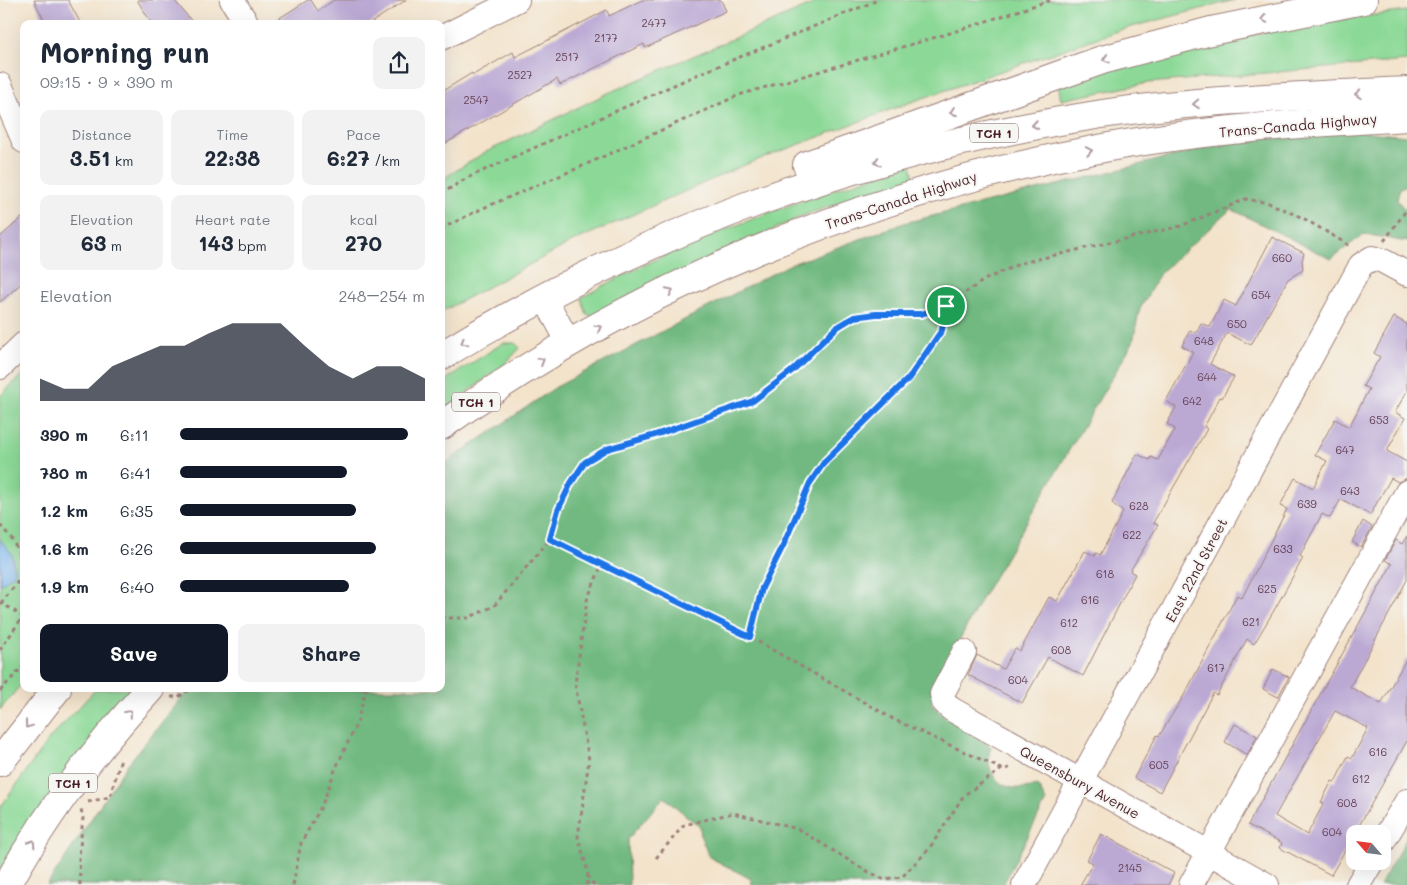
<!DOCTYPE html>
<meta charset="utf-8">
<style>
:root{--surface:#fff;--page:#f2f2f3;--text:#1f2937;--muted:#747a83;--accent:#111827}
body{margin:0;font-family:Mali,sans-serif;background:var(--page);color:var(--text);height:100vh;display:flex;flex-direction:column;font-size:19px;white-space:nowrap}
*{box-sizing:border-box;margin:0}
p{font-size:16px;color:var(--muted)}
.icon{flex:none;width:28px;height:28px;fill:none;stroke:currentColor;stroke-width:2;stroke-linecap:round;stroke-linejoin:round}
.map{position:relative;flex:1;overflow:hidden}
.side{position:absolute;left:20px;top:20px;width:425px;height:672px;display:flex;flex-direction:column;background:var(--surface);border-radius:10px;box-shadow:0 5px 20px #0002}
.side>*{flex:none}
.needle{width:32px;rotate:298deg}
.fabs{position:absolute;left:1346px;top:825px;display:grid;gap:10px}
.fabs a{display:grid;place-items:center;width:45px;height:45px;border-radius:10px;background:var(--surface);box-shadow:0 5px 20px #0002;font-size:25px}
.pin{position:absolute;display:grid;place-items:center;width:42px;height:42px;color:#fff;margin:-21px;border:2px solid #fff;border-radius:50%;box-shadow:0 1px 5px #0007}
.round{display:grid;place-items:center;flex:none;width:52px;height:52px;border-radius:10px;background:var(--page)}
.headline{display:flex;align-items:center;justify-content:space-between;height:85px;padding:0 20px}
h1{font-size:28px;font-weight:700;line-height:38px}
.stats{display:grid;grid-template-columns:repeat(3,1fr);gap:8px;height:85px;padding:5px 20px}
.stats div{display:grid;align-content:center;border-radius:10px;background:var(--page);text-align:center}
.stats b{font-size:21px;font-weight:700}
.stats small{font-size:14px;font-weight:400}
.stats p{font-size:14px}
.chart{height:140px;padding:10px 20px}
.chart p{display:flex;justify-content:space-between}
.chart svg{width:100%;height:90px;margin-top:5px;fill:var(--accent);opacity:.7}
.cta{display:flex;gap:10px;margin-top:auto;padding:10px 20px}
.cta a{flex:1;height:58px;border-radius:10px;background:var(--accent);color:#fff;font-size:20px;font-weight:700;line-height:58px;text-align:center}
.cta a+a{background:var(--page);color:var(--text)}
ul{padding:0 20px;list-style:none;font-size:16px}
li{display:grid;grid-template-columns:80px 60px 1fr;align-items:center;height:38px}
li i{height:12px;border-radius:6px;background:var(--accent)}
.map>svg:first-child{display:block}
.green{fill:#8cd997;stroke:#6b7c61}
.forest{fill:#71b980;stroke:#5e6c56}
.water{fill:#80b9f1;stroke:#656c8e}
.building{fill:#bba9d4;fill-rule:evenodd}
.lines{fill:none;stroke-linecap:round;stroke-linejoin:round}
.minor-casing{stroke:#9e817b;stroke-width:26}
.highway-casing{stroke:#9e817b;stroke-width:30}
.path{stroke:#9e817b;stroke-width:3;stroke-dasharray:4 4;stroke-linecap:butt}
.minor{stroke:#fff;stroke-width:24}
.highway{stroke:#fff;stroke-width:28}
.oneway{stroke:#ae9aa0}
.route-casing{stroke:#fff;stroke-width:10}
.route{stroke:#1a73e8;stroke-width:6}
.labels{text-anchor:middle;dominant-baseline:central;stroke-width:4;stroke-linejoin:round;paint-order:stroke}
.number-label{font-size:11px;fill:#664255}
.shield{fill:#f6f6f2;stroke:#7e6067;stroke-width:1}
.shield-label{font-size:12px;font-weight:bold;fill:#4a1f2b}
.street-label{font-size:14px;fill:#4a1f2b;stroke:#f6f6f2}
</style>
<div class="map">
<svg width="1407" height="885" viewBox="0 0 1407 885">
<rect width="100%" height="100%" fill="#f6f6f2"/>
<filter id="ink" filterUnits="userSpaceOnUse"><feTurbulence type="fractalNoise" baseFrequency=".02" numOctaves="2"/><feDisplacementMap in="SourceGraphic" scale="10" xChannelSelector="R" yChannelSelector="G"/><feConvolveMatrix kernelMatrix="1 2 1 2 8 2 1 2 1" color-interpolation-filters="sRGB"/></filter>
<filter id="wash" filterUnits="userSpaceOnUse"><feTurbulence type="fractalNoise" baseFrequency=".0096" numOctaves="4" result="noise"/><feDisplacementMap in="SourceGraphic" scale="20" xChannelSelector="R" yChannelSelector="G"/><feGaussianBlur stdDeviation="1.12" result="paint"/><feColorMatrix in="noise" values="0 0 0 0 0 0 0 0 0 0 0 0 0 0 0 0 0 1.4 0 .05"/><feComposite in="paint" operator="in"/></filter>
<g filter="url(#wash)">
<rect width="100%" height="100%" fill="#f3e3cb"/>
<g class="green">
<polygon points="822,0 1235,0 1120,30 903,105 742,166 574,241 441,312 441,180 482,154 608,93"/>
<polygon points="1407,11 1407,61 1148,83 1061,100 1058,83 1182,48 1322,22"/>
<path d="M911,164L915,182L873,192L807,214L624,299L597,319L587,314L581,298C685,239 799,201 911,164Z"/>
<polygon points="503,343 515,343 520,348 506,363 441,412 441,383"/>
<polygon points="24,373 24,681 0,710 0,396"/>
<polygon points="96,689 132,689 0,874 0,808 49,739"/>
</g>
<g class="forest">
<path d="M1319,127L1407,136V185L1400,188L1397,200L1407,212V242L1364,234L1331,259L1231,209L1160,273L1139,311L1133,342L980,601L932,692V705L945,717L991,747C984,765 994,786 1014,788C1022,789 1030,787 1038,786L1046,801L1003,885H752L751,879L709,857L701,837L700,827L664,797L628,839L629,885H47L127,765L189,689H441V466L556,387L789,265L904,223L1218,145Z"/>
<polygon points="1407,837 1407,885 1380,885"/>
</g>
<polygon class="water" points="0,539 12,554 15,574 0,585"/>
<g id="blocks">
<g class="building">
<polygon points="34,0 68,0 81,24 46,24"/>
<polygon points="137,0 174,0 194,24 152,24"/>
<polygon points="308,0 311,0 318,11 334,0 406,0 369,24 270,24"/>
<polygon points="642,0 721,0 726,11 645,48 644,44 560,85 557,79 441,146 441,92 472,73 473,75 513,52 515,57 607,10 609,16"/>
<polygon points="24,216 24,281 0,302 0,237"/>
<polygon points="1272,237 1304,253 1302,260 1303,270 1288,279 1251,345 1227,333 1210,364 1234,377 1222,398 1220,397 1204,427 1207,429 1153,523 1158,525 1130,571 1135,574 1083,676 1048,657 1022,703 968,675 977,655 1003,669 1015,648 1020,651 1049,597 1057,601 1085,551 1095,556 1096,553 1100,555 1123,512 1112,503 1137,454 1150,460 1151,457 1158,460 1175,429 1167,424 1176,407 1166,401 1193,352 1182,346 1190,330 1196,333 1201,323 1210,327 1224,300 1236,306"/>
<polygon points="1394,317 1407,324 1407,391 1395,412 1405,418 1387,451 1407,462 1407,478 1398,482 1391,478 1370,515 1341,499 1330,518 1322,514 1300,556 1303,558 1276,607 1254,644 1247,639 1217,695 1213,693 1160,792 1134,778 1157,735 1159,736 1186,692 1237,595 1242,598 1287,509 1280,506 1295,478 1313,488 1327,461 1315,455 1335,419 1349,427 1369,389 1363,386 1380,357 1374,353"/>
<polygon points="1363,521 1372,527 1361,547 1352,542"/>
<path d="M1407,536V580L1350,687L1381,704L1407,658V741L1331,875L1280,848L1282,843L1248,825L1392,564L1385,560L1396,540L1402,544ZM1335,711L1368,728L1352,758L1348,756L1335,782L1332,781L1321,802L1324,803L1307,835L1275,816Z"/>
<polygon points="1273,669 1289,677 1278,697 1263,689"/>
<polygon points="1235,724 1257,736 1247,755 1225,742"/>
<polygon points="1101,834 1174,873 1168,885 1080,885 1093,863 1087,860"/>
</g>
</g>
</g>
<g filter="url(#ink)">
<use href="#blocks" fill-opacity="0" stroke="#9e817b" stroke-width="1"/>
<g class="lines">
<g class="minor-casing">
<g id="minor">
<polyline points="232,0 247,24"/>
<polyline points="441,38 517,0"/>
<polyline points="0,85 24,141"/>
<polyline points="544,297 569,343"/>
<polyline points="0,367 24,344"/>
<polyline points="964,652 942,694 944,702 951,709 1267,885"/>
<polyline points="1382,843 1407,801"/>
<polyline points="1024,885 1361,265 1372,258 1383,261 1407,274"/>
<polyline points="1191,885 1407,492"/>
<polyline points="1358,885 1372,861"/>
</g>
</g>
<g class="highway-casing">
<g id="highway">
<polyline points="807,165 1102,60 1211,31 1363,0"/>
<path d="M441,356C649,229 861,151 1102,114C1203,99 1305,96 1407,91"/>
<path d="M441,426C637,284 871,190 1109,147C1207,129 1307,123 1407,117"/>
<polyline points="0,762 57,689"/>
<path d="M7,885C46,814 95,749 150,689"/>
</g>
</g>
<g class="path">
<polyline points="441,194 467,178 694,76 878,0"/>
<polyline points="441,229 481,209 578,168 739,95 950,33 1051,0"/>
<polyline points="1384,241 1407,209"/>
<polyline points="0,525 12,539 24,563"/>
<polyline points="550,539 750,637 895,720 1004,770 1011,767"/>
<polyline points="0,602 22,616"/>
<polyline points="1,603 24,574"/>
<polyline points="441,618 468,618 494,606 550,539 558,509 585,462 607,449 652,436 753,401 793,370 836,329 854,317 876,314 921,315 946,306 984,280 1021,263 1181,226 1246,199 1269,203 1303,218 1352,247"/>
<polyline points="750,637 762,588 783,546 810,483 825,461 909,378 942,330 946,306"/>
<polyline points="0,650 24,615"/>
<polyline points="0,691 24,665"/>
<polyline points="171,697 178,697 191,689"/>
<polyline points="88,802 110,797 121,759"/>
<polyline points="656,858 684,825 733,813 798,829 863,869 883,879 902,877 929,849 964,795 1002,769"/>
<polyline points="587,875 594,885"/>
<polyline points="80,885 79,857 83,818 81,809"/>
<polyline points="293,885 301,843 322,805 335,770 357,723 366,689"/>
<polyline points="587,885 588,872 578,837 589,760 575,684 587,600 602,564"/>
</g>
<use href="#minor" class="minor"/>
<use href="#highway" class="highway"/>
</g>
<defs><path id="oneway-chevron" d="M-2-3.5L2.5 0L-2 3.5" fill="none" stroke-width="1.6" stroke-linecap="round" stroke-linejoin="round" transform="scale(1.25)"/></defs>
<g class="oneway">
<use href="#oneway-chevron" transform="translate(1264 19) rotate(169)"/>
<use href="#oneway-chevron" transform="translate(1106 59) rotate(163)"/>
<use href="#oneway-chevron" transform="translate(1358 94) rotate(177)"/>
<use href="#oneway-chevron" transform="translate(1196 104) rotate(176)"/>
<use href="#oneway-chevron" transform="translate(953 112) rotate(160)"/>
<use href="#oneway-chevron" transform="translate(1035 125) rotate(170)"/>
<use href="#oneway-chevron" transform="translate(1089 151) rotate(-11)"/>
<use href="#oneway-chevron" transform="translate(877 162) rotate(164)"/>
<use href="#oneway-chevron" transform="translate(670 291) rotate(-26)"/>
<use href="#oneway-chevron" transform="translate(598 328) rotate(-29)"/>
<use href="#oneway-chevron" transform="translate(464 342) rotate(148)"/>
<use href="#oneway-chevron" transform="translate(541 361) rotate(-32)"/>
<use href="#oneway-chevron" transform="translate(129 713) rotate(-50)"/>
<use href="#oneway-chevron" transform="translate(28 725) rotate(127)"/>
<use href="#oneway-chevron" transform="translate(32 843) rotate(-58)"/>
</g>
</g>
<g class="lines" filter="url(#ink)">
<g class="route-casing">
<polygon id="route" points="946,306 942,330 909,378 825,461 810,483 783,546 762,588 750,637 550,539 558,510 571,483 585,462 607,449 652,436 753,401 793,370 836,328 854,317 876,314 921,314"/>
</g>
<use href="#route" class="route"/>
</g>
<g class="labels">
<g class="number-label">
<text x="654" y="22">2477</text>
<text x="606" y="37">2177</text>
<text x="567" y="56">2517</text>
<text x="520" y="74">2527</text>
<text x="476" y="99">2547</text>
<text x="1282" y="257">660</text>
<text x="1261" y="294">654</text>
<text x="1237" y="323">650</text>
<text x="1204" y="340">648</text>
<text x="1207" y="376">644</text>
<text x="1192" y="400">642</text>
<text x="1379" y="419">653</text>
<text x="1345" y="449">647</text>
<text x="1350" y="490">643</text>
<text x="1307" y="503">639</text>
<text x="1139" y="505">628</text>
<text x="1132" y="534">622</text>
<text x="1283" y="548">633</text>
<text x="1105" y="573">618</text>
<text x="1267" y="588">625</text>
<text x="1090" y="599">616</text>
<text x="1251" y="621">621</text>
<text x="1069" y="622">612</text>
<text x="1061" y="649">608</text>
<text x="1216" y="667">617</text>
<text x="1018" y="679">604</text>
<text x="1378" y="751">616</text>
<text x="1159" y="764">605</text>
<text x="1361" y="778">612</text>
<text x="1347" y="802">608</text>
<text x="1332" y="831">604</text>
<text x="1130" y="867">2145</text>
</g>
<g class="shield">
<rect x="970" y="123.5" width="48" height="19" rx="4"/>
<rect x="452" y="392.5" width="48" height="19" rx="4"/>
<rect x="49" y="773.5" width="48" height="19" rx="4"/>
</g>
<g class="shield-label">
<text x="994" y="133">TCH 1</text>
<text x="476" y="402">TCH 1</text>
<text x="73" y="783">TCH 1</text>
</g>
<g class="street-label">
<text transform="translate(1298 125) rotate(-5)">Trans-Canada Highway</text>
<text transform="translate(901 200) rotate(-18)">Trans-Canada Highway</text>
<text transform="translate(1196 570) rotate(-62)">East 22nd Street</text>
<text transform="translate(1080 782) rotate(29)">Queensbury Avenue</text>
</g>
</g>
</svg>
<div class="fabs">
<a><svg class="needle" viewBox="-14 -14 28 28"><path d="M0-13l5 13h-10z" fill="#e53935"/><path d="M0 13l5-13h-10z" fill="#747a83"/></svg></a>
</div>
<div class="pin" style="left:946px;top:306px;background:#1e9e55"><svg class="icon" aria-label="arrive" viewBox="0 0 24 24"><path d="M6 21V4h12l-3 4 3 4H6"/></svg></div>
<section class="side">
<div class="headline"><div><h1>Morning run</h1><p>09:15 · 9 × 390 m</p></div><a class="round"><svg class="icon" aria-label="share" viewBox="0 0 24 24"><path d="M12 15V3M7 8l5-5 5 5M5 13v7h14v-7"/></svg></a></div>
<div class="stats">
<div><p>Distance</p><b>3.51<small> km</small></b></div>
<div><p>Time</p><b>22:38</b></div>
<div><p>Pace</p><b>6:27<small> /km</small></b></div>
</div>
<div class="stats">
<div><p>Elevation</p><b>63<small> m</small></b></div>
<div><p>Heart rate</p><b>143<small> bpm</small></b></div>
<div><p>kcal</p><b>270</b></div>
</div>
<div class="chart"><p><span>Elevation</span>248–254 m</p>
<svg viewBox="0 0 160 44" preserveAspectRatio="none"><path d="M0 44V33L10 38L20 38L30 27L40 22L50 17L60 17L70 11L80 6L90 6L100 6L110 17L120 27L130 33L140 27L150 27L160 33V44z"/></svg>
</div>
<ul>
<li><b>390 m</b>6:11<i style="width:93%"></i></li>
<li><b>780 m</b>6:41<i style="width:68%"></i></li>
<li><b>1.2 km</b>6:35<i style="width:72%"></i></li>
<li><b>1.6 km</b>6:26<i style="width:80%"></i></li>
<li><b>1.9 km</b>6:40<i style="width:69%"></i></li>
</ul>
<div class="cta"><a>Save</a><a>Share</a></div>
</section>
</div>
